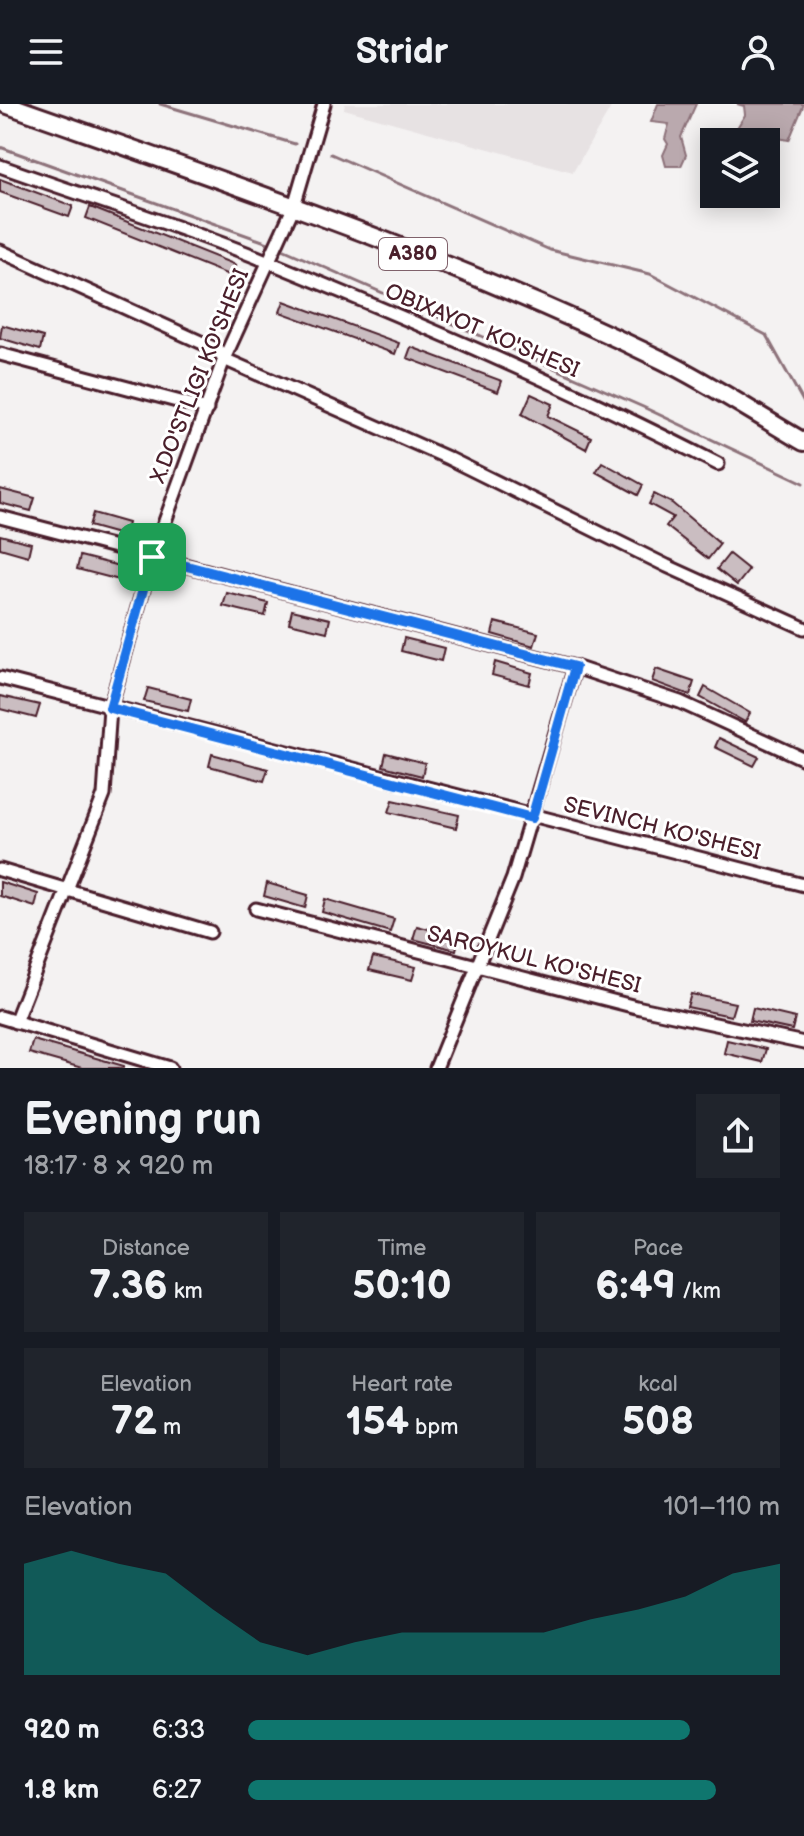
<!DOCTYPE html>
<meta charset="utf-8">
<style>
:root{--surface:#171b24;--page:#20242c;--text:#f1f3f6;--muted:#9ea1a6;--accent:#0f766e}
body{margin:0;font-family:"Balsamiq Sans",sans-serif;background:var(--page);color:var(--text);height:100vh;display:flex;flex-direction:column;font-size:30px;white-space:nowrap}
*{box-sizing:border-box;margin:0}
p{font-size:26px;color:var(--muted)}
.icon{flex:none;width:44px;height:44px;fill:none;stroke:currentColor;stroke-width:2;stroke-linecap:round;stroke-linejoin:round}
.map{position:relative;height:964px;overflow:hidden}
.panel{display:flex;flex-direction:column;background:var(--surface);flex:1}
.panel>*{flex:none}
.controls{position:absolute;left:700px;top:24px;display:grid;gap:16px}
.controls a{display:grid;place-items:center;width:80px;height:80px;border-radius:0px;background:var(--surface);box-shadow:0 4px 20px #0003;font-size:40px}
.pin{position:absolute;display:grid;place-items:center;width:68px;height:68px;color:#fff;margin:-34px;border-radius:16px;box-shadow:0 4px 12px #0006}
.round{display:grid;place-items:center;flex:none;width:84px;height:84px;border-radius:0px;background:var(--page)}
.summary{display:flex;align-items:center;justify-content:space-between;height:136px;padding:0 24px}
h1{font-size:44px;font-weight:700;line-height:60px}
.stats{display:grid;grid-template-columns:repeat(3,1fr);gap:12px;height:136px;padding:8px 24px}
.stats div{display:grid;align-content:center;border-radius:0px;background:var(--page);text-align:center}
.stats b{font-size:40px;font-weight:700}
.stats small{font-size:22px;font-weight:400}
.stats p{font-size:22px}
.chart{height:224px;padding:16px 24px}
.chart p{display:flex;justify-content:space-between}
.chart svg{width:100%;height:144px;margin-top:8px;fill:var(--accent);opacity:.7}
ul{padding:0 24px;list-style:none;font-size:26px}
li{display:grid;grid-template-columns:128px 96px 1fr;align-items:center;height:60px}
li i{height:20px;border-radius:10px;background:var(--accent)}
header{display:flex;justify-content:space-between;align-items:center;height:104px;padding:0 24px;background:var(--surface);font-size:36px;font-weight:700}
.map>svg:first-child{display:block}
.built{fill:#e7e2e3}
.water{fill:#baa9ae;stroke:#8d727a;stroke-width:2}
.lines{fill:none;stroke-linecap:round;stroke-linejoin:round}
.stream{stroke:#8d727a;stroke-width:3}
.building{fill:#cabdc1;stroke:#4a1f2b;stroke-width:2}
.minor-casing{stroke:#4a1f2b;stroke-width:17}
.highway-casing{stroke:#4a1f2b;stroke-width:22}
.minor{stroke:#fff;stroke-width:11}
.highway{stroke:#fff;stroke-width:16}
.route-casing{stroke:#fff;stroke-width:16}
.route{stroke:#1a73e8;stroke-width:10}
.labels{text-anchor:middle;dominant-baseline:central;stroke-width:6;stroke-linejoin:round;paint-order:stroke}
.shield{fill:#fff;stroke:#80626b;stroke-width:2}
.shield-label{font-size:20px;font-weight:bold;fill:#4a1f2b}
.street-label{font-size:22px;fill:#4a1f2b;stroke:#fff}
</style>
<header><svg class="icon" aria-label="menu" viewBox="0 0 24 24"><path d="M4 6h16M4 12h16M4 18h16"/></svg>Stridr<svg class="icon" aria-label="person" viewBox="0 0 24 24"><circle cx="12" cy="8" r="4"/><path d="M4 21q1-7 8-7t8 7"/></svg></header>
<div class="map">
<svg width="804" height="964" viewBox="0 0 804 964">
<rect width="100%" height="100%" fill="#f4f2f2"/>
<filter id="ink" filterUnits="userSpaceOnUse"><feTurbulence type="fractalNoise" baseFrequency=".0125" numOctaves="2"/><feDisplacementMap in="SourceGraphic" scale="16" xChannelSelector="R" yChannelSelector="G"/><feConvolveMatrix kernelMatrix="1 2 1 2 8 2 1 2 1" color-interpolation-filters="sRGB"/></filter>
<g filter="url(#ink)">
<polygon class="built" points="345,0 613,0 573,68 344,5"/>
<g class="water">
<polygon points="658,0 696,0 681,33 686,51 681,62 666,62 663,51 668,40 665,35 669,20 651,18"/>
<polygon points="737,0 804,0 789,36 773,33 766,42 766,38 728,38 745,11 744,2"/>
</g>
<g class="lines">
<g class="stream">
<polyline points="160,0 295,40"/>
<polyline points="0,43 271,140"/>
<polyline points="331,50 550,146 650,170 766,231 804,299"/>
<polyline points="278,143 643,303 804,379"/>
</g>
</g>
<g class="building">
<polygon points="0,75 73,102 69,113 0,88"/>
<polygon points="90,103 236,161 231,172 86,114"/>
<polygon points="284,197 399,239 395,250 280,208"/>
<polygon points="2,221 43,233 40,246 0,234"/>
<polygon points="411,243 502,277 498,288 407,254"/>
<polygon points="531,290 553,300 548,312 591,333 586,345 522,310"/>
<polygon points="602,358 643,381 638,391 596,368"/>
<polygon points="0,385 35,394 31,407 0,399"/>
<polygon points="654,390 672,399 720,440 708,455 666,422 673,413 649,400"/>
<polygon points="93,409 128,419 125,432 89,422"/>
<polygon points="0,431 31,439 28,452 0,444"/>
<polygon points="729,450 749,466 737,481 717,465"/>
<polygon points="80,452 135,466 131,479 77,465"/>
<polygon points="227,489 268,499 265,512 223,502"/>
<polygon points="292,506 330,515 327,528 289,519"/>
<polygon points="495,518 538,529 534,542 492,530"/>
<polygon points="404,534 444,544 441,557 401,547"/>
<polygon points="495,558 532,569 529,581 492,571"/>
<polygon points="656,565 694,578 690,591 652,577"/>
<polygon points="705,583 750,609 745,618 700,593"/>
<polygon points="148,584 191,595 188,607 144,597"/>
<polygon points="0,592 40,601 36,614 0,605"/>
<polygon points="719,634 759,653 754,662 715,643"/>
<polygon points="386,649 425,659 422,672 383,662"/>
<polygon points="212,650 268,665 264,677 209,662"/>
<polygon points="393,696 459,711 456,724 389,708"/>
<polygon points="0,778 38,790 35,803 0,792"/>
<polygon points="267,779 308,791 305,804 264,792"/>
<polygon points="325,795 394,815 390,828 322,808"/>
<polygon points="417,822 459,833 456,846 413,835"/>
<polygon points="373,853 416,863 412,876 369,866"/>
<polygon points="691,890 735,899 731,912 687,903"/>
<polygon points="753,904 795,914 792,926 750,917"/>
<polygon points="33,936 124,962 124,964 82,964 29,949"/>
<polygon points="727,936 766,945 762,958 724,949"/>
</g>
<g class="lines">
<g class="minor-casing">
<g id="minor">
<path d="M0,62C89,94 181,122 269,158C423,221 571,284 718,360"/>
<polyline points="0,147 218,246 224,255 448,354 667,462 804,524"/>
<polyline points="0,250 207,305"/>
<polyline points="0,413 575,563 680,598 804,655"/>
<polyline points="0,574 804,781"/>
<polyline points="0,766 210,828"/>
<polyline points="256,805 636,903 804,939"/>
<polyline points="0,913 170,964"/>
<polyline points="15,918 104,691 110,604 152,453 224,255 294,102 324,0"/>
<polyline points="436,964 513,774 575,563"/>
</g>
</g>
<g class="highway-casing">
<path id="highway" d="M5,0C226,78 451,153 662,256C711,280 757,311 804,338"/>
</g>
<use href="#minor" class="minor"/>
<use href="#highway" class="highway"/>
</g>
</g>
<g class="lines" filter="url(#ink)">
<g class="route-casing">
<polygon id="route" points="152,453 575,563 532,714 110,604"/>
</g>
<use href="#route" class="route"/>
</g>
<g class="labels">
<rect class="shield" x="379" y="134" width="68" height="32" rx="6"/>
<g class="shield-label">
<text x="413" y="150">A380</text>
</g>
<g class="street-label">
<text transform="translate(482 227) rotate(23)">OBIXAYOT KO'SHESI</text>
<text transform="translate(200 272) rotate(-68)">X.DO'STLIGI KO'SHESI</text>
<text transform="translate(662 725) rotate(14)">SEVINCH KO'SHESI</text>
<text transform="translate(534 856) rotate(14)">SAROYKUL KO'SHESI</text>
</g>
</g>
</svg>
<div class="controls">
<a><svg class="icon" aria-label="layers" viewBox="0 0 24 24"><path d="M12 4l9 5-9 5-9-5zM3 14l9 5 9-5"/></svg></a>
</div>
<div class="pin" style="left:152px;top:453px;background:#1e9e55"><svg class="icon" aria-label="arrive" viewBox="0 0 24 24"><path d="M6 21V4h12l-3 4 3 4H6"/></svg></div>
</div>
<section class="panel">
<div class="summary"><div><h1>Evening run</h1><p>18:17 · 8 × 920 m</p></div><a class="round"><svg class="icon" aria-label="share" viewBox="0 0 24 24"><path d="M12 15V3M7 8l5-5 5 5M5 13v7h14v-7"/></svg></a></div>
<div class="stats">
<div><p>Distance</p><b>7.36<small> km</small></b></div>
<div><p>Time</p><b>50:10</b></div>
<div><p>Pace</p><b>6:49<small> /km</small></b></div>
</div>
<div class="stats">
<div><p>Elevation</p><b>72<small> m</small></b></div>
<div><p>Heart rate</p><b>154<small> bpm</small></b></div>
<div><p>kcal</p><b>508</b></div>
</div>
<div class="chart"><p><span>Elevation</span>101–110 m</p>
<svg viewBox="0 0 160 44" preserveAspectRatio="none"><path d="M0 44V10L10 6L20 10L30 13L40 24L50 34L60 38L70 34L80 31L90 31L100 31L110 31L120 27L130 24L140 20L150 13L160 10V44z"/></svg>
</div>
<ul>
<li><b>920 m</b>6:33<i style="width:83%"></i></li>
<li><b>1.8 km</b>6:27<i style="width:88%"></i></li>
</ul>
</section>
